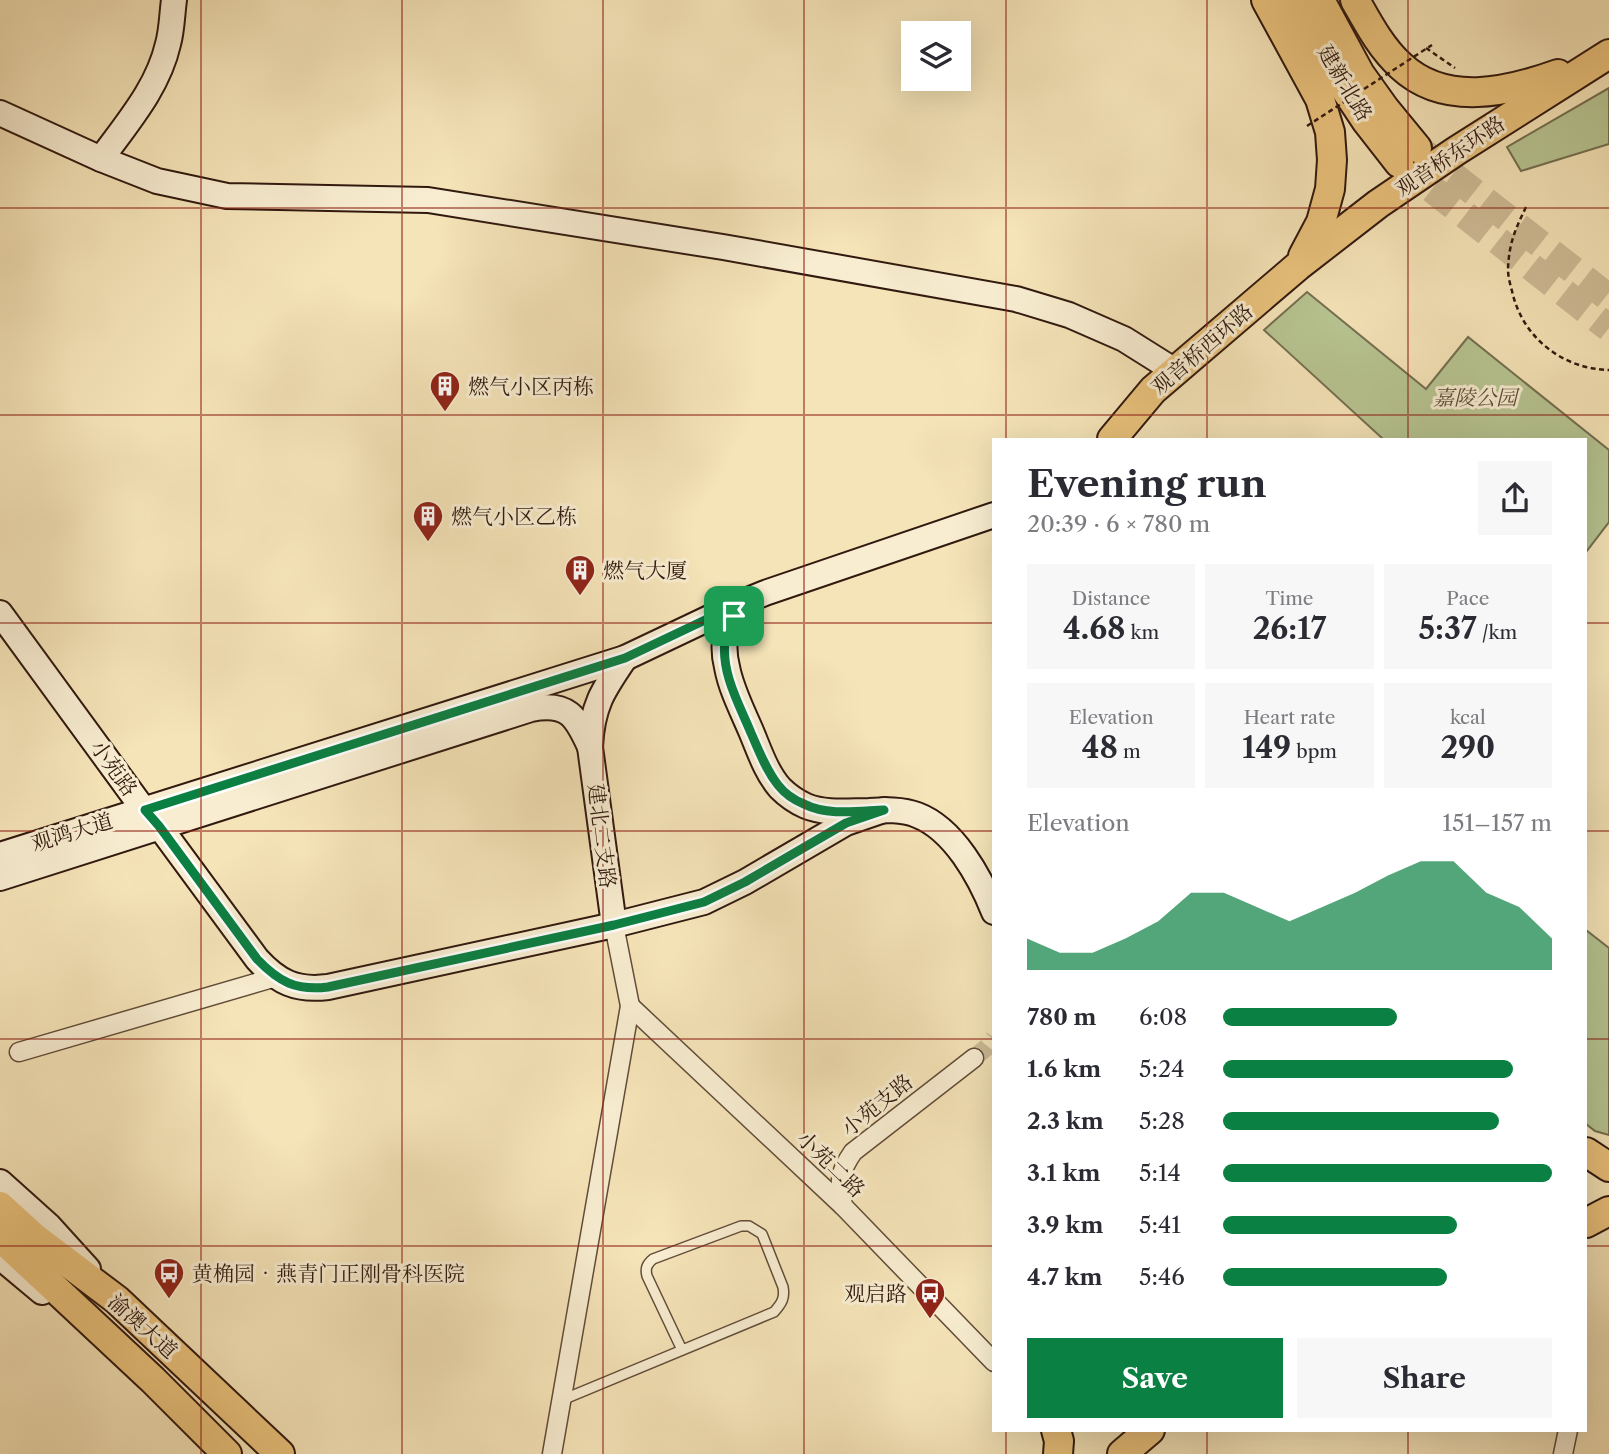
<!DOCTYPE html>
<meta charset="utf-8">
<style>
:root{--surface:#fff;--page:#f7f7f7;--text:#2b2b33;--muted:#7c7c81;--accent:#0b8043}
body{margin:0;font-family:"Libre Caslon Text","Noto Serif SC",serif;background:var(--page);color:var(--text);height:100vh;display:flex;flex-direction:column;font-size:26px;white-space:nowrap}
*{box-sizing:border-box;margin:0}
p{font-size:23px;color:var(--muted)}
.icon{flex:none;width:38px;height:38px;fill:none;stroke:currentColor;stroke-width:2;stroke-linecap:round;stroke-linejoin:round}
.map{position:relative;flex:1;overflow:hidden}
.side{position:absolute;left:992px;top:438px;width:595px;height:994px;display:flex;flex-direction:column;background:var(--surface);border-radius:0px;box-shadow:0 7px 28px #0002}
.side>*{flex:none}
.buttons{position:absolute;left:901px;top:21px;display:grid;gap:14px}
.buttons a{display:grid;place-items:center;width:70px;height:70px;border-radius:0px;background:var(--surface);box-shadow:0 7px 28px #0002;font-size:35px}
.pin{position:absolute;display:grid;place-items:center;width:60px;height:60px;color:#fff;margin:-30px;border-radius:14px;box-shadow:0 4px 10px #0006}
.round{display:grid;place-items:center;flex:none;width:74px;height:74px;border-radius:0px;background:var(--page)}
.summary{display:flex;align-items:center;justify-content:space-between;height:119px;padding:0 35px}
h1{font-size:38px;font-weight:700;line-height:52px}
.metrics{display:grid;grid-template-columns:repeat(3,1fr);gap:10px;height:119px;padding:7px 35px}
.metrics div{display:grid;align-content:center;border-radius:0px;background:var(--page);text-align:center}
.metrics b{font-size:30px;font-weight:700}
.metrics small{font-size:19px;font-weight:400}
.metrics p{font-size:19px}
.chart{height:196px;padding:14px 35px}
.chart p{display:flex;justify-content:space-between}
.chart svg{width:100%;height:126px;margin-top:7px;fill:var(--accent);opacity:.7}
.cta{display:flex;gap:14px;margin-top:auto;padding:14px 35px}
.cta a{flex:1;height:80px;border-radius:0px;background:var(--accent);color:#fff;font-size:28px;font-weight:700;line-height:80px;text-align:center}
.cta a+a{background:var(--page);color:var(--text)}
ul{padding:0 35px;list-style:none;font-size:23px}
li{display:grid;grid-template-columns:112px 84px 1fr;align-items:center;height:52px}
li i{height:18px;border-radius:9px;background:var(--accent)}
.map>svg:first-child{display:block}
.green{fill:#b7c592;stroke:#746f50;stroke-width:2}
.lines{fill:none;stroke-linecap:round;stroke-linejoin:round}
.street-tunnel{stroke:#cebb96;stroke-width:18;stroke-dasharray:18 9;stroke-linecap:butt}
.primary-tunnel{stroke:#cebb96;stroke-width:28;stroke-dasharray:28 14;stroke-linecap:butt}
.lane-casing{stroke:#624c39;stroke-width:12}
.street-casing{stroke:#624c39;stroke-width:21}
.secondary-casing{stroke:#31190f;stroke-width:28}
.primary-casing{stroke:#31190f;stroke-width:32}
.path{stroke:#31190f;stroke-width:2.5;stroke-dasharray:5 3.5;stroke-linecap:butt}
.lane{stroke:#f8edd1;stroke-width:9}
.street{stroke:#f8edd1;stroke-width:18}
.secondary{stroke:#f8edd1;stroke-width:24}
.primary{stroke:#eac27c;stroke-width:28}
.path-bridge{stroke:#31190f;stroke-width:2.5;stroke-dasharray:5 3.5;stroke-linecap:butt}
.route-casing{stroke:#fff;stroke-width:14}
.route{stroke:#0b8043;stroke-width:9}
.grid{fill:none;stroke:#8f2418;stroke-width:2;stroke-opacity:0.55}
.labels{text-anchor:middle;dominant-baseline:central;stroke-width:6;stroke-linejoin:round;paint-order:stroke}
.street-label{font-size:21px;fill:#31190f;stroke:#f8edd1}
.poi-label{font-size:21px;fill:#31190f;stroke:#f8edd1;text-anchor:start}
.park-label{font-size:21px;font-style:italic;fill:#594d36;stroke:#f8edd1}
</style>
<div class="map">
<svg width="1609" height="1454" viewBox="0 0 1609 1454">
<rect width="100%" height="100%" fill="#f5e4b8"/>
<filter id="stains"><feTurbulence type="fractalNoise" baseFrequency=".00286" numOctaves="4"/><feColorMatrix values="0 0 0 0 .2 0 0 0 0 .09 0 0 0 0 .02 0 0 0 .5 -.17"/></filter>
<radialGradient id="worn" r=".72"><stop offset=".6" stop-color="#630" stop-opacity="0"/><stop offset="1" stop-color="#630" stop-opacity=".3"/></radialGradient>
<g class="green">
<polygon points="1609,88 1609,144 1521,171 1507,147"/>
<polygon points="1307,292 1426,389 1468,337 1609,450 1609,522 1586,552 1586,439 1383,439 1264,330"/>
<polygon points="1586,930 1609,948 1609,1135 1595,1131 1586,1124"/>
</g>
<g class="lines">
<polyline class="street-tunnel" points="974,1058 987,1047 994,1038"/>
<g class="primary-tunnel">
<polyline points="1419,149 1609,298"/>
<polyline points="1399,163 1609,328"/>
</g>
<g class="lane-casing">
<path id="lane" d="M562,1400L774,1312C782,1303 785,1298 783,1287L762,1234L749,1226H741L653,1259C647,1264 645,1268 647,1276L682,1350"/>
</g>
<g class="street-casing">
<g id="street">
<polyline points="630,1006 843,1206 994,1362"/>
<polyline points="19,1052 276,977"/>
<path d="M843,1206C839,1182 839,1172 853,1152L974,1058"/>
<polyline points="552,1454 630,1006 614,925"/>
<polyline points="1563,1454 1568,1430"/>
</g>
</g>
<g class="secondary-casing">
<g id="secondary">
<polyline points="0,113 101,159 157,181 227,196 428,200 723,247 1016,299 1069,315 1124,339 1175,371"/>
<path d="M101,159C127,123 158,88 168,44C172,30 172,14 174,0"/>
<path d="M743,602C735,614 727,626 725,640C724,648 725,659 727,667C731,689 742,710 751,731C759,750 766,772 780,788C787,795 797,802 806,806C825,814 849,811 869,811C885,810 902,809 917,815C954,829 980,877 994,912"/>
<path d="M0,613L144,810L159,826L257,959C278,982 296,991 328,987L614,925L704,902L745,882L846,823L884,810"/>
<polyline points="0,855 625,658 743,602 765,593 994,515"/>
<path d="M0,878L531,709C568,702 576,716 590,747"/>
<path d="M614,925L590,747C592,706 603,690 625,658"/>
<polyline points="0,1182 49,1226 88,1269"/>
<polyline points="0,1257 42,1292"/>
</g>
</g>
<g class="primary-casing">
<g id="primary">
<polyline points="1266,0 1320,99 1330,132 1332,160 1330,189 1321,222 1303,256"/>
<polyline points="1296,0 1343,86 1367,122 1399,163"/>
<polyline points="1320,0 1360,74 1385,109 1417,148"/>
<path d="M1355,0C1368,23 1381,48 1401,66C1445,107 1508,92 1558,74"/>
<polyline points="1112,439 1153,390 1298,266 1378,204 1456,151 1609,54"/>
<polyline points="1586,1152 1609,1167"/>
<polyline points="0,1206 35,1238 117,1300 280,1454"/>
<polyline points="1586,1223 1609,1211"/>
<polyline points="0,1237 153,1380 227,1454"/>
<polyline points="1056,1430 1059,1441 1058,1454"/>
<polyline points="1122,1454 1150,1430"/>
</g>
</g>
<g class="path">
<polyline points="1426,48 1455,68"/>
<path d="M1526,207C1515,230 1509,243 1508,269C1508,276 1510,284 1512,291C1522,337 1562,369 1609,370"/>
</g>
<use href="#lane" class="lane"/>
<use href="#street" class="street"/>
<use href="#secondary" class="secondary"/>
<use href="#primary" class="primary"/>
<polyline class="path-bridge" points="1307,126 1432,45"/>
</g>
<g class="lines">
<g class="route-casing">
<path id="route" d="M743,602C735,614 727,626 725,641C721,673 739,704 751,733C759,751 766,770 778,785C785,794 794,800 804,804C827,816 859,811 884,810L846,823L745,882L704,902L614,925L328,987C296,991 279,982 257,959L159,826L145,810L625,658Z"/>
</g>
<use href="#route" class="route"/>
</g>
<path class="grid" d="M201,0V1454M402,0V1454M603,0V1454M804,0V1454M1006,0V439M1207,0V439M1408,0V439M0,208H1609M0,415H1609M0,623H994M1586,623H1609M0,831H994M1586,831H1609M0,1039H994M1586,1039H1609M0,1246H994M1586,1246H1609M1006,1430V1454M1207,1430V1454M1408,1430V1454"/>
<defs>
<g id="building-pin" transform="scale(1.575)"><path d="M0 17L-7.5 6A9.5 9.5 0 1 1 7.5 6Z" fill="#8f2418" stroke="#f8edd1"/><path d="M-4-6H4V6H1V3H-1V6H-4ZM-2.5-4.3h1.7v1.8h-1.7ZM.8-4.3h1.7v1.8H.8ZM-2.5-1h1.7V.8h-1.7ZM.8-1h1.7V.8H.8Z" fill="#fff"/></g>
<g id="bus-pin" transform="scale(1.575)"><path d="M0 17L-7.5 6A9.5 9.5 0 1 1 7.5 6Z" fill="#8f2418" stroke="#f8edd1"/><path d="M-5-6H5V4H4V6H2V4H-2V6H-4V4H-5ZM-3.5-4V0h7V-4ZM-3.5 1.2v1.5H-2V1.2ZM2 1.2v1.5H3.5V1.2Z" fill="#fff"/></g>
</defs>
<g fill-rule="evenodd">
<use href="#building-pin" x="445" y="386"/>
<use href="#building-pin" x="428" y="516"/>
<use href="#building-pin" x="580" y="570"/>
<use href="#bus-pin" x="169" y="1273"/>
<use href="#bus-pin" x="930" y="1293"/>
</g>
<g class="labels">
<g class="street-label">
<text transform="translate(1345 83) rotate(59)">建新北路</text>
<text transform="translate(1450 156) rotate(-34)">观音桥东环路</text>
<text transform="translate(1202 349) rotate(-41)">观音桥西环路</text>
<text transform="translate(114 768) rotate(54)">小苑路</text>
<text transform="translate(72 832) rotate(-17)">观鸿大道</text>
<text transform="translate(602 836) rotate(83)">建北二支路</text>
<text transform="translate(877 1105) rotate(-39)">小苑支路</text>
<text transform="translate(831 1164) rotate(44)">小苑二路</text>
<text transform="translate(143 1326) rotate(42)">渝澳大道</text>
</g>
<g class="poi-label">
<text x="468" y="386">燃气小区丙栋</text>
<text x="451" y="516">燃气小区乙栋</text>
<text x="603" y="570">燃气大厦</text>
<text x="192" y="1273">黄桷园‧燕青门正刚骨科医院</text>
<text x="907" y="1293" text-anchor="end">观启路</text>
</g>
<g class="park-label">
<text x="1475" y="397">嘉陵公园</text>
</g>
</g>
<rect width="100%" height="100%" filter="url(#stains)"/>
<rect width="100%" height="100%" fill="url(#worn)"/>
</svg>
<div class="buttons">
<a><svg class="icon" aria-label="layers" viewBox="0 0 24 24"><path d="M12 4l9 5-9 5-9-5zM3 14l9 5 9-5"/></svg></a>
</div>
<div class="pin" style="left:734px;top:616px;background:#1e9e55"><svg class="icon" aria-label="arrive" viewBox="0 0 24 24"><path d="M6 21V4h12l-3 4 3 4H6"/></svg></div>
<section class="side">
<div class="summary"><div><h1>Evening run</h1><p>20:39 · 6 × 780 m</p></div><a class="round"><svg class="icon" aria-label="share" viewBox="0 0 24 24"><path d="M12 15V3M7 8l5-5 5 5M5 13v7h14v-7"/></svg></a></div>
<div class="metrics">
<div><p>Distance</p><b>4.68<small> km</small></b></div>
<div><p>Time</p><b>26:17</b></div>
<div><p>Pace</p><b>5:37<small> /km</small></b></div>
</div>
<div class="metrics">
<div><p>Elevation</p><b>48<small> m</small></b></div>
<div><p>Heart rate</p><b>149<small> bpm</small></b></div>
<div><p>kcal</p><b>290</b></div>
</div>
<div class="chart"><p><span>Elevation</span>151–157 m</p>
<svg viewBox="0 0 160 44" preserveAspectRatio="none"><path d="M0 44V33L10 38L20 38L30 33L40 27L50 17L60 17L70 22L80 27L90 22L100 17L110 11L120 6L130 6L140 17L150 22L160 33V44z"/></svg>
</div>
<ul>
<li><b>780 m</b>6:08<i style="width:53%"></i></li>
<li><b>1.6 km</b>5:24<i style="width:88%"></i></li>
<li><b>2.3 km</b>5:28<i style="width:84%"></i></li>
<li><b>3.1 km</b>5:14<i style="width:100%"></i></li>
<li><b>3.9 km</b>5:41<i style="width:71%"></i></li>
<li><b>4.7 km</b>5:46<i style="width:68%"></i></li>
</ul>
<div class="cta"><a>Save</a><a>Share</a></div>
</section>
</div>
